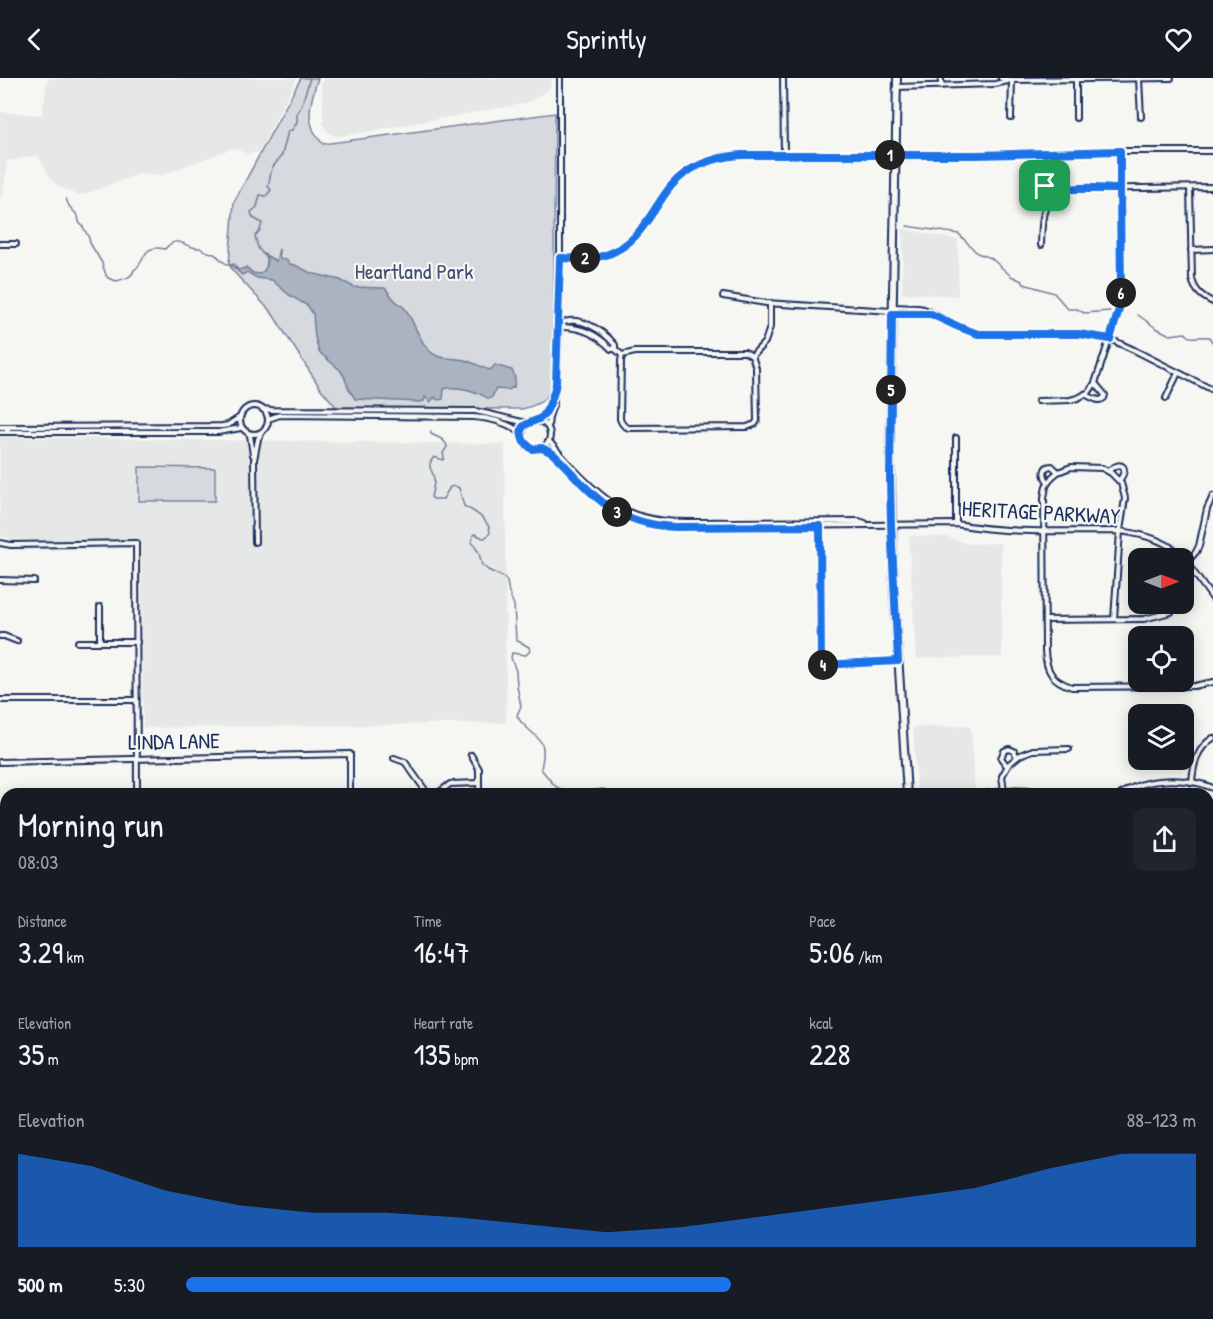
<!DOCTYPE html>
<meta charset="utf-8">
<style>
:root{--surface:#171b24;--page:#20242c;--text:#f1f3f6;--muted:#9ea1a6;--accent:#1a73e8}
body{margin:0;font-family:"Patrick Hand",sans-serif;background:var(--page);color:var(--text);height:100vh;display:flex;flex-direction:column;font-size:22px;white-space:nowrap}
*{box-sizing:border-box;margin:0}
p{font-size:20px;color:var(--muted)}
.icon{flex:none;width:33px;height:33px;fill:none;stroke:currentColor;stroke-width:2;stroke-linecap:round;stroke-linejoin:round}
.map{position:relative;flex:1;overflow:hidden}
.details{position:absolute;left:0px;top:710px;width:1214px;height:532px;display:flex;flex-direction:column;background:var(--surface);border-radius:18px 18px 0 0;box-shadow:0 3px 15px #0003}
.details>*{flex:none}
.needle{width:39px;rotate:90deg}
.buttons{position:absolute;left:1128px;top:470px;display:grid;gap:12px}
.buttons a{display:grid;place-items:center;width:66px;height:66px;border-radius:12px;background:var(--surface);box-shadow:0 3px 15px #0003;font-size:30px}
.pin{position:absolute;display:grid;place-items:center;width:51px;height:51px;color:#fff;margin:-26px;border-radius:12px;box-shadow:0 3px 9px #0006}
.km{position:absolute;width:30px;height:30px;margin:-15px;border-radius:50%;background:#222;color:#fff;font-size:16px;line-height:30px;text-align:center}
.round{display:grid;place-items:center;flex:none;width:63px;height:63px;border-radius:12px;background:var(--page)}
.overview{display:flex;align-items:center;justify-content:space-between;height:102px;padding:0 18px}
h1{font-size:33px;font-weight:600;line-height:45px}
.stats{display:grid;grid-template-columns:repeat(3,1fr);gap:9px;height:102px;padding:6px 18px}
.stats div{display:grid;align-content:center}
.stats b{font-size:30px;font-weight:600}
.stats small{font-size:16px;font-weight:400}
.stats p{font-size:16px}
.chart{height:168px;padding:12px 18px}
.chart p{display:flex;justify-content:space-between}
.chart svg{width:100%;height:108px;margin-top:6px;fill:var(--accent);opacity:.7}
ul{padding:0 18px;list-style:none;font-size:20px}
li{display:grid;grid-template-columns:96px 72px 1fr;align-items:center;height:45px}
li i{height:15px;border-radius:8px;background:var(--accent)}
header{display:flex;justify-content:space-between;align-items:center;height:78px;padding:0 18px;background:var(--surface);font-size:27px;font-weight:600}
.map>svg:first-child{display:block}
.built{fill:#e6e7e7}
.green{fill:#d6d9dd;stroke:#78849e;stroke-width:1.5}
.water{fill:#abb2c0;stroke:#717e99;stroke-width:1.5}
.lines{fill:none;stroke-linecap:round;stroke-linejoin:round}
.stream{stroke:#717e99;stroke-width:1.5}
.street-casing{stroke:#1b2f5e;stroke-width:8}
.secondary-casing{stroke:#1b2f5e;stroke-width:10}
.primary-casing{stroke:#1b2f5e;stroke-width:10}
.street{stroke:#f6f6f2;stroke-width:4}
.secondary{stroke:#f6f6f2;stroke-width:5}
.primary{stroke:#f6f6f2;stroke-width:6}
.route-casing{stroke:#fff;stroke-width:12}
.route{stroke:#1a73e8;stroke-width:8}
.labels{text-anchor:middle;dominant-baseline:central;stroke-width:4.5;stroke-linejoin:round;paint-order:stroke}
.park-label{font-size:22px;fill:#405177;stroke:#f6f6f2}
.street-label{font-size:22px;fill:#1b2f5e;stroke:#f6f6f2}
</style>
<header><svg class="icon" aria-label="back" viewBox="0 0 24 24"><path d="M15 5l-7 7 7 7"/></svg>Sprintly<svg class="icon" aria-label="heart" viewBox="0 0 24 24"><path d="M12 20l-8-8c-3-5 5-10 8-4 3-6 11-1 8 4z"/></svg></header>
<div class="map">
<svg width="1213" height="1241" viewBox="0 0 1213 1241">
<rect width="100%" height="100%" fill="#f6f6f2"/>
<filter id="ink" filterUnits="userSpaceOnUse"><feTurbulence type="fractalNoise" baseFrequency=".0167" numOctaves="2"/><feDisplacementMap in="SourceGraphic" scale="12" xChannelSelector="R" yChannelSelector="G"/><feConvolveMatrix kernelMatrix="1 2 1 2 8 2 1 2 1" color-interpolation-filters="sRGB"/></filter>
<g filter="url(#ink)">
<g class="built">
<polygon points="48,0 297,0 259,74 248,76 233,70 162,97 140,95 86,116 77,117 58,108 51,101 38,77 7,83 3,119 0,119 0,34 42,37"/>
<polygon points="323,0 552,0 552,3 549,11 530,23 521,26 337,59 327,53 323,46 323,26 321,6"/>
<polygon points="903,151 958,162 958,218 902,215"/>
<polygon points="0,359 505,366 506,645 143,650 141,470 9,472 8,459 0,458"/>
<polygon points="912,458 948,459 967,466 1001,465 1002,579 916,580 909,460"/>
<polygon points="968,648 971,650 975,715 917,715 913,649"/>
</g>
<g class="green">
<path d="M301,0H318C310,24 303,46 323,66L555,35L553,302C548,323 541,326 522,331L337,330L321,311L272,235L232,192L229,186L234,124Z"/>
<polygon points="139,389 215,390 215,423 139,423"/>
</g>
<path class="water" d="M279,171V178L281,181L286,182L290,186L295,187L311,195L340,202L354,209L385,210C388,213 390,217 393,220C397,226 402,226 406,232C415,245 421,271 437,278C445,281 455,280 464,282C473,284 481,289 490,292L495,287L512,292L515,300L514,309L508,312L496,311L492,319L489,321C477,313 457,307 444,311L443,321L439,322L436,321L435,319L430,324L425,319L424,323L419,324L355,321L348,309L344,298L340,292L319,274L315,259L313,236L308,228L289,217L272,202L257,200L247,194L242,197L231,187L234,186L237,191L240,192L243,190L245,191L246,189L253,195L260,196C267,191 267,188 267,180L262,175L276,183Z"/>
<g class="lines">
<g class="stream">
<path d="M66,121L69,128L78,138L79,144L83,149L89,160L90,165L102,185L106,197L108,200L116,203C123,201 132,200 134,192C146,185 141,165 165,171C178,155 185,171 200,170C206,175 209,173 214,176C222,180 221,186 231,187"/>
<polyline points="907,148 959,156 977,175 991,180 1011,198 1022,203 1024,206 1054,215 1068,231 1077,231 1084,235 1110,233"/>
<polyline points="262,175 258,170 255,158 260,152 262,145 253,140 251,134 257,129 260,117 266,118 271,112 268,108 272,90 282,77 288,53 292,52 297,44 297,35 301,29 310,0"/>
<path d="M1138,237L1156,250L1170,257L1185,255C1187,256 1188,258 1190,259C1191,260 1204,258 1209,259L1213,265"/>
<path d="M431,353V356C437,359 446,361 447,369L443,375L444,380L443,382L434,379C424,391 435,391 434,403C434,408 432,414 431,419L433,421H443L450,409L455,408L459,410L464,428C474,433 490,442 490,455L485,460H483L475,456L473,457L472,464L479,475L482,487L488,492L503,499L507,503L509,515L514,527L516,562L529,569L530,573L526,577L512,575L511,580L516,593L517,608L521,628L517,637C519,643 522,645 526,649C544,664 546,667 541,691L555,708L562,712L571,715L603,711L616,716"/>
<polyline points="854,1236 859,1241"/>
</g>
<g class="street-casing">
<g id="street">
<polyline points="783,0 784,77"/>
<polyline points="941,0 941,8"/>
<polyline points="1001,0 1012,2 1171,0"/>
<polyline points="1139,1 1141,39"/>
<polyline points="1076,2 1076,40"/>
<polyline points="897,9 995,6 1008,3"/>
<polyline points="1011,40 1012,2"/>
<path d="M1190,110L1192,201C1195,213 1202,219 1213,224"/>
<path d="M1047,125L1041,112L1042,109C1049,108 1052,111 1056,116"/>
<polyline points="0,166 16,166"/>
<path d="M1041,167C1042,142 1040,116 1071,111L1213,109"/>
<polyline points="1191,172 1213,171"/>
<path d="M560,180C576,180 592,182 607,176C644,163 649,132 673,106C687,91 706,84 726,78L977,77L1120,73H1213"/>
<polyline points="723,218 766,225 892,233"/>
<polyline points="893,229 918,230 924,231 959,249 978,256 1079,256 1110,261 1134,272 1213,312"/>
<polyline points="892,236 930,236"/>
<path d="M560,246C578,236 603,252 615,267V271"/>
<path d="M561,246L564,249C584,250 598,257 611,271H615L622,277"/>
<path d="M635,274H745L752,278L756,290L757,343L755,346L747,349L629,350C623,348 622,346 620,341L621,283L622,277Z"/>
<polyline points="752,278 765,264 770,249 770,225"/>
<path d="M1085,316C1091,319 1099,325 1104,320L1105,317L1095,305"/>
<polyline points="1166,320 1178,295"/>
<polyline points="1038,323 1070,322 1078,320 1089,314 1095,305 1117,238 1121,216 1120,73"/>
<circle cx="254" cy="342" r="14"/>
<polyline points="263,331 271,332 475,333 489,336 526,345"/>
<path d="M268,341L280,337L473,339C491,340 507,344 521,355"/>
<circle cx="536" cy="357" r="14"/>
<polyline points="536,343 544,337 552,320"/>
<polyline points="0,349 222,348 228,347 240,339"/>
<polyline points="548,349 549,339 554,324 553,320 556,306 558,277 560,180 560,0"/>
<polyline points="0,354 218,354 241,350"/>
<polyline points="248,355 250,357 253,377"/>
<path d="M549,363C568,386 600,421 626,433C659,448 696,443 730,444C773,444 816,443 859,443L865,445"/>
<path d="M542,370C555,375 564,386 574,397C605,429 627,447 675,449L956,446C1010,456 1065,453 1120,453C1142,456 1169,462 1183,480"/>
<path d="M1108,393C1121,382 1130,388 1119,403"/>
<path d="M1048,404C1043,398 1042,388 1052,388L1058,394"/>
<polyline points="956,446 956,360"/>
<polyline points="820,447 821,587 898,583"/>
<polyline points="255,464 254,382 258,361 262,354"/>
<polyline points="0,465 11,467 136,465 137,716"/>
<polyline points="1187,484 1196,474 1199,468 1207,431 1213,418"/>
<polyline points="1187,485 1213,521"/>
<polyline points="0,502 34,503"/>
<polyline points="100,529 100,564"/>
<path d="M1114,541L1120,453L1125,420L1121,405L1111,395L1102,390L1071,389L1058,394L1052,399L1046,408L1044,420L1045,573C1046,593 1052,603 1072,609L1194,608L1213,604"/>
<polyline points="1045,542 1144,541 1171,534"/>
<polyline points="0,558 4,558 17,563"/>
<polyline points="78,564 137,564"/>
<polyline points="0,622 136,622"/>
<polyline points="471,677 479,691 479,716"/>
<polyline points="394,680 405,684 428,716"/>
<polyline points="0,684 350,676 350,716"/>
<polyline points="1007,688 1001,680 1004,673 1009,671 1014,673 1017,679"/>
<path d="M1192,705C1193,687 1197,670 1213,660"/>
<polyline points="1004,713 1002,698 1009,686 1020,677 1033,672 1069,671"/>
<polyline points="437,716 450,706 479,705"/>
<path d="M986,716C1005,712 1026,708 1044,716"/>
<path d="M1121,716C1146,699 1185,699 1213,710"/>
<polyline points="0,757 6,757"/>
<polyline points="1208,786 1213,794"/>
<polyline points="0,823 6,822"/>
<polyline points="1208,856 1213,850"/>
<polyline points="0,878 6,878"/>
<polyline points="1208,929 1213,929"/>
<polyline points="1208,1030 1213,1030"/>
<polyline points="0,1033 6,1033"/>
<polyline points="0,1202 6,1226"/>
<polyline points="0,1232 6,1231"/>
<polyline points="8,1236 10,1241"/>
<polyline points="54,1236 55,1241"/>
<polyline points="248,1236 248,1241"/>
<polyline points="270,1236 271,1241"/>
<polyline points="732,1236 736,1241"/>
<polyline points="305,1241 308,1236"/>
<polyline points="520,1241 520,1236"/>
<polyline points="666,1241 673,1236"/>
</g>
</g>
<g class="secondary-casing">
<polyline id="secondary" points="0,954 6,954"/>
</g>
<g class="primary-casing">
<g id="primary">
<polyline points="897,0 890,376 894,514 907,716"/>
<polyline points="782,1241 788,1236"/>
</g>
</g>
<use href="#street" class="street"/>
<use href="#secondary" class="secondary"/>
<use href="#primary" class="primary"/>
</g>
</g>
<g class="lines" filter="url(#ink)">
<g class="route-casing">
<path id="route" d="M1045,108L1051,110L1056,116C1072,106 1102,111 1120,111V73L977,77H741C715,79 688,88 671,108C650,134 641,165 606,177C591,182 576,180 560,180L556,306C554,315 549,331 543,338C534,347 514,342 524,364L532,371L542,370L552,375C569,390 586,413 605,426C626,441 649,448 675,449L820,448L821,587L898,583L891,446L890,402L892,236H931L959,249L978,256H1079L1110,261L1119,231L1121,216L1120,111H1071C1060,112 1054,117 1047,125L1041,112L1042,109L1045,108"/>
</g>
<use href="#route" class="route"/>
</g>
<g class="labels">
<g class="park-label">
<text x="414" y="193">Heartland Park</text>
</g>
<g class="street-label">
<text transform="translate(1041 434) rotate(3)">HERITAGE PARKWAY</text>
<text transform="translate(174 663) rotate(-1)">LINDA LANE</text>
</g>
</g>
</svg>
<div class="buttons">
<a><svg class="needle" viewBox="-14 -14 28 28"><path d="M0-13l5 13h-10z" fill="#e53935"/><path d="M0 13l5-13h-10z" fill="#9ea1a6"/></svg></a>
<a><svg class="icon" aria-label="locate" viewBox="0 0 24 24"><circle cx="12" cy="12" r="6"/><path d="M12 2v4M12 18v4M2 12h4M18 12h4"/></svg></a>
<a><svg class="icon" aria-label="layers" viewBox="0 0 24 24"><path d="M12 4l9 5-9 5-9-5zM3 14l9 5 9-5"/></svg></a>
</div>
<div class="pin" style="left:1045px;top:108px;background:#1e9e55"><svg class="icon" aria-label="arrive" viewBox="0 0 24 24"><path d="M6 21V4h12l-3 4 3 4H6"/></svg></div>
<b class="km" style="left:890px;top:77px">1</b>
<b class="km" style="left:585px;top:180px">2</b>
<b class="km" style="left:617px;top:434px">3</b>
<b class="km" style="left:823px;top:587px">4</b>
<b class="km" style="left:891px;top:312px">5</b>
<b class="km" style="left:1121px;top:215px">6</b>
<section class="details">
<div class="overview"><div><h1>Morning run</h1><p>08:03</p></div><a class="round"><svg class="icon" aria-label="share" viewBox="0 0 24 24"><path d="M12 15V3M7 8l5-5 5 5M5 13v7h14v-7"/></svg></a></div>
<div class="stats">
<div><p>Distance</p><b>3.29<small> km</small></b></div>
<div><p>Time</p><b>16:47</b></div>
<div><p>Pace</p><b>5:06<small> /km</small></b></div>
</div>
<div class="stats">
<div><p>Elevation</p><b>35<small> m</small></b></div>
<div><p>Heart rate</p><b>135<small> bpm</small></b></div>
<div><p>kcal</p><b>228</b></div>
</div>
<div class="chart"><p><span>Elevation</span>88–123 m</p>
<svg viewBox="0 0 160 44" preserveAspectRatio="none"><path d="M0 44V6L10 11L20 21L30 27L40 30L50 30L60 32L70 35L80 38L90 36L100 32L110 28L120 24L130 20L140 12L150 6L160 6V44z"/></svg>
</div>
<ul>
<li><b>500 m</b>5:30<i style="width:54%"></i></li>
</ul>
</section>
</div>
